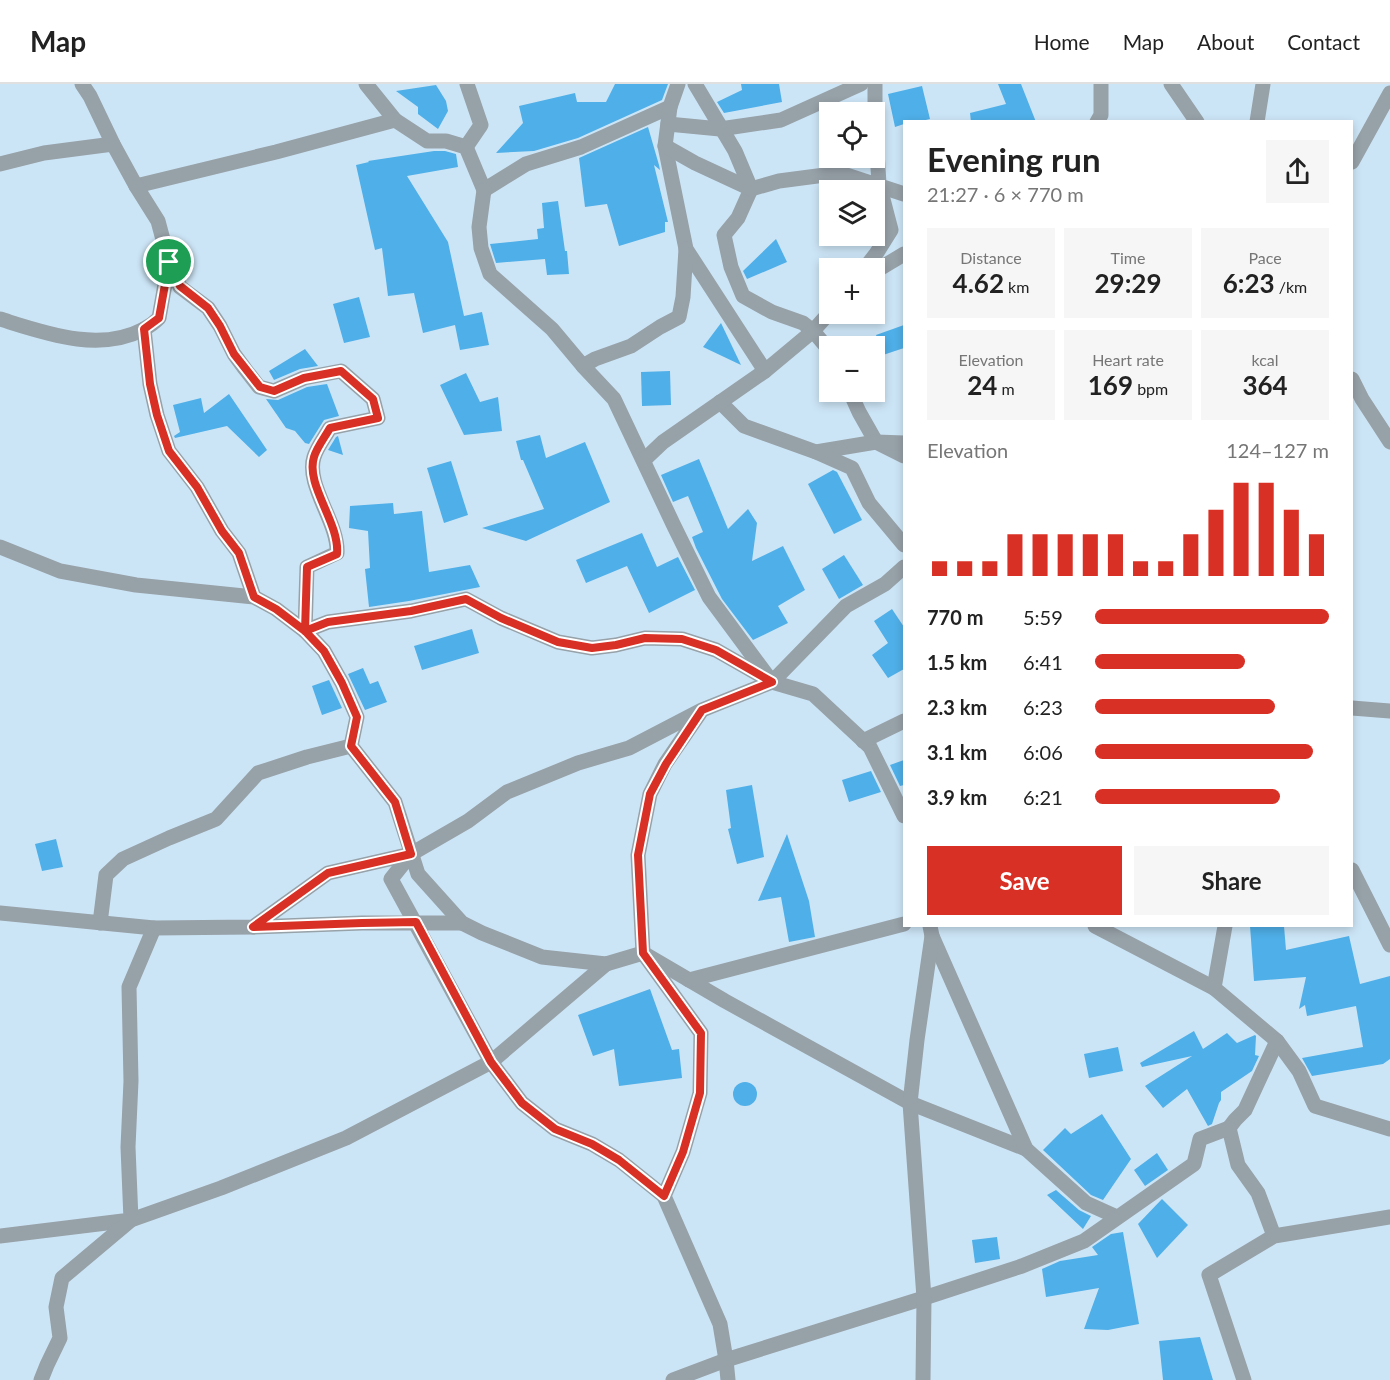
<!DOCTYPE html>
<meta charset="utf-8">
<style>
:root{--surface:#fff;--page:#f6f6f6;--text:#222;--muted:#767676;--line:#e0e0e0;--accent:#d93025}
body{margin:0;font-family:Lato,sans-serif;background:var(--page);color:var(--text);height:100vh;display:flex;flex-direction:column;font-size:22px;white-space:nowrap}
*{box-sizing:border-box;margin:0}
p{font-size:20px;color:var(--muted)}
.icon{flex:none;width:33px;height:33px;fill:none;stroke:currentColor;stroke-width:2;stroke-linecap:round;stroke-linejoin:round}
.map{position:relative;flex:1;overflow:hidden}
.panel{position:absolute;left:903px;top:36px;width:450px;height:807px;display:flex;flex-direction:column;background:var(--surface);border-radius:0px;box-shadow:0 3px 9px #0003}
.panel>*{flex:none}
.fabs{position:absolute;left:819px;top:18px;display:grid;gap:12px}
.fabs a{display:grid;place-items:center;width:66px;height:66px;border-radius:0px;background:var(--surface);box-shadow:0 3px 9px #0003;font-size:30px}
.pin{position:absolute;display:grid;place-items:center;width:51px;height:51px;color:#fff;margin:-26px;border:3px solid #fff;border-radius:50%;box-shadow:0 2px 6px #0007}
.round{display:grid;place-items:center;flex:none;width:63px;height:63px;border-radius:0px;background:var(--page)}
.head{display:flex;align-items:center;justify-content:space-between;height:102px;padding:0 24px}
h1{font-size:33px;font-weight:700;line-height:45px}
.figures{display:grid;grid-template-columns:repeat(3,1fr);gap:9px;height:102px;padding:6px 24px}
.figures div{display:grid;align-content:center;border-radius:0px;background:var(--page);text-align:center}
.figures b{font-size:26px;font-weight:700}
.figures small{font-size:16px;font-weight:400}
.figures p{font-size:16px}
.chart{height:168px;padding:12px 24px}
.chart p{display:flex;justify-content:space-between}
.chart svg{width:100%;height:108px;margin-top:6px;stroke:var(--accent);stroke-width:6}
.primary-button{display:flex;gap:12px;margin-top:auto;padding:12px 24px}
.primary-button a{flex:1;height:69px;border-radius:0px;background:var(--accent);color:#fff;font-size:24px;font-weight:700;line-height:69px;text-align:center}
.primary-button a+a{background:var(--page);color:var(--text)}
ul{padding:0 24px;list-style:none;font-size:20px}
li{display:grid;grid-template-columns:96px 72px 1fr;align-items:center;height:45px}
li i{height:15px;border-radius:8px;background:var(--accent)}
header{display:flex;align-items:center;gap:36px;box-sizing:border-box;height:84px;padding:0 30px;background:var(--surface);border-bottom:2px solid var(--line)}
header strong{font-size:28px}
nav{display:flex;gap:33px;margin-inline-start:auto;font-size:21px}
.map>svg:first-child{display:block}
.building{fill:#4fafe8}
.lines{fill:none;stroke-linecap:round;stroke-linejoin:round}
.minor{stroke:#97a1a8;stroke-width:15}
.route-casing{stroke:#fff;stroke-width:12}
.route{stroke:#d93025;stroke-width:8}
</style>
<header>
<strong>Map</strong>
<nav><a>Home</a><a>Map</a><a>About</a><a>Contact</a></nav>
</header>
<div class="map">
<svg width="1390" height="1296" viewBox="0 0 1390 1296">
<rect width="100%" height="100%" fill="#cce5f6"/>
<g class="building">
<polygon points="615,0 668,0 662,16 578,54 534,67 496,69 523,39 519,22 575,9 577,18 606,18"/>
<polygon points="741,0 779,0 782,18 724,29 717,18 742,6"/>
<polygon points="998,0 1021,0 1036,38 971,38 970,29 1006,20"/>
<polygon points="436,1 446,17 448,27 438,45 418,30 418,23 396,7"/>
<polygon points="922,2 930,35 917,38 904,38 904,40 895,43 888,10"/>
<polygon points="648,43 659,81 660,86 654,81 668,138 665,138 665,148 619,162 607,120 585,123 579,74"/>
<polygon points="434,67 445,67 456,70 458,83 407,92 448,158 464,232 482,228 489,261 460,266 455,241 423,249 414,209 388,212 382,164 375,166 356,81 369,78 368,77"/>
<polygon points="558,117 565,167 567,167 569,190 547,191 545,175 496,179 490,160 538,155 537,145 544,144 542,119"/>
<polygon points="776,155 787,178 747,195 743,187"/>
<polygon points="359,213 370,253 344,259 333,220"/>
<polygon points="721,239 741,281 703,263"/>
<polygon points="904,241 904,264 883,271 876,251"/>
<polygon points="305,265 318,282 300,285 274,296 269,287"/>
<polygon points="670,287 671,321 642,322 641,288"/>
<polygon points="466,289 480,318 498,313 502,347 464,351 440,301"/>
<polygon points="327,300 339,332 324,336 309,360 305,359 295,347 286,344 266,315 278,316 307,303"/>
<polygon points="229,310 267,366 259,373 227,342 175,354 174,352 180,348 173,321 201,314 204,329"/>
<polygon points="540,351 546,374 585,358 610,418 526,457 482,444 544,425 523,376 521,376 516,357"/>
<polygon points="338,352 343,371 328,366 336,353"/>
<polygon points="699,375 728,445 748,425 757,439 752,477 783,462 805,506 778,522 788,539 753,556 722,515 696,464 692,453 703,448 688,412 673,418 661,391"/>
<polygon points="451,377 468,431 444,439 427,384"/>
<polygon points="833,386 837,388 862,436 834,450 808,400"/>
<polygon points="393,419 394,430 422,427 429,488 470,481 480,503 409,517 369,523 365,485 370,484 368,447 349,444 350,422"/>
<polygon points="642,449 657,483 678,473 695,506 649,529 627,482 586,499 576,476"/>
<polygon points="844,471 863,501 839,515 822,485"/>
<polygon points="892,525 904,543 904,585 888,594 872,571 888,559 874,537"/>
<polygon points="472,545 479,569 422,586 414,562"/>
<polygon points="363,584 370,600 378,597 387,618 365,626 348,590"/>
<polygon points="329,596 342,624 322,631 312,602"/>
<polygon points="904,676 904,701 900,702 890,681"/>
<polygon points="871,687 881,708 849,718 842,696"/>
<polygon points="752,701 764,773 737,780 728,745 731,744 726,706"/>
<polygon points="787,750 809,817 815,853 789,858 781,813 758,817"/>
<polygon points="56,755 63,783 42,787 35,760"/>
<polygon points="1250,842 1284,842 1286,866 1349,852 1360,900 1390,892 1390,975 1383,980 1312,992 1302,974 1363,963 1356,922 1307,932 1305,921 1299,925 1306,893 1254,897"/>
<polygon points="650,905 672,966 679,965 682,994 619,1002 614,965 593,972 578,931"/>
<polygon points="1194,947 1203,965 1227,949 1237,959 1255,951 1256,952 1255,971 1259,972 1252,987 1221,1008 1221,1016 1219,1019 1212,1040 1208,1042 1187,1005 1163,1024 1145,1002 1192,972 1142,983 1140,979"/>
<polygon points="1118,963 1123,987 1089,994 1084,970"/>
<circle cx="745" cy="1010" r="12"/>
<polygon points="1102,1030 1131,1075 1103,1116 1091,1111 1043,1066 1065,1044 1071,1050"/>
<polygon points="1157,1069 1168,1086 1145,1102 1134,1086"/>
<polygon points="1056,1106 1079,1126 1091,1132 1083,1145 1047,1111"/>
<polygon points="1162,1115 1188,1141 1157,1174 1138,1140"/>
<polygon points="1123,1148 1139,1240 1108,1246 1084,1245 1099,1204 1046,1213 1042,1185 1060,1177 1098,1171 1092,1163 1111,1150"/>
<polygon points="997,1153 1000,1175 975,1179 972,1156"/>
<polygon points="1200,1253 1213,1296 1163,1296 1159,1257"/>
</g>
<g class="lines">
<g class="minor">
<polyline points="366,0 395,36 427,57 446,57 466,63 484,106 526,80 581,63 670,23"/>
<polyline points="678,0 670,23 665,62 686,165 765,287"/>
<polyline points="695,0 735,67 751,105 738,134 724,151 731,183 743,212 772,228 803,239 813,247 830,267"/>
<polyline points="1171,0 1197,38"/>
<polyline points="1097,38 1101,31 1101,0"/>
<polyline points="1257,38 1263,0"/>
<polyline points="668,40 720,45 781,36 861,0"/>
<polyline points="665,62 695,79 751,105 779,97 840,89 904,110"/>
<polyline points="466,63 481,41 467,0"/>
<polyline points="1352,78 1390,9"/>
<polyline points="0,80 44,69 113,60"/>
<polyline points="136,102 276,68 395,36"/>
<polyline points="484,106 479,143 481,164 490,190 552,245 583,282 614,315 674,442 709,513 769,594"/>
<path d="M169,178L180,203L208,224L220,242L234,270L245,285L259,303L274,307L304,294L341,287L373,315L378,334L330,344C325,353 317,363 314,373C305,401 339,439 337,469L307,483L305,547"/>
<polyline points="865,184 876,170 891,146 879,100 875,35 875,0"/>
<polyline points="874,188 904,170"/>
<path d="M0,235C45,249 99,269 144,245C150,242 155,238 159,234L169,178L158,137L136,102L113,60L90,12L82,0"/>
<polyline points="144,245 150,300 157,331 169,367 197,403 222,447 239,469 254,513"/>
<polyline points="583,282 595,275 631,262 660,243 679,233 683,213 686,165"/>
<polyline points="1352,295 1362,315 1390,358"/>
<polyline points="850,308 859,328 876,358 904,372"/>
<polyline points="720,318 744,342 816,368 852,384 869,419 904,461"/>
<polyline points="816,368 876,358 904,359"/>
<polyline points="644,376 663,358 765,287 813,247 830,228"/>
<polyline points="0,463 60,487 136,501 254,513 276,525 305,547 324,567 342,599 357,633 351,662 395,718 418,790 462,839 482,849 542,873 606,880 643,869 725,917 910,1019 1026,1065"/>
<polyline points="305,547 328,538 411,527 466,515 501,534 558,558 592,564 616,561 645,554 682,555 716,566 772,598 813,610 870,663 904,732"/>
<polyline points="1352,624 1390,627"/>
<polyline points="700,629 665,680 650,710 638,771 643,869 701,949 700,1009 683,1068 664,1112 720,1240 726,1276 728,1296"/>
<polyline points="863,657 904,637"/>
<polyline points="411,770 391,795 491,978 522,1019 555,1045 592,1060 619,1076 664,1112"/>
<polyline points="1352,786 1390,861"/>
<polyline points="0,829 154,844 253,843 328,789 411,770 468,737 507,708 578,679 629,664 702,626 772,598 846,522 885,500 904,483"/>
<polyline points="100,839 106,791 123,775 169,754 216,735 258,689 307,673 351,662"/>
<polyline points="1095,842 1214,904"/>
<polyline points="1225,842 1214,904 1277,957 1299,987 1315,1022 1390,1045"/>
<polyline points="253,843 362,839 462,839"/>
<polyline points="932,852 1026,1065 1086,1119 1117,1133"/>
<polyline points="689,896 904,840"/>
<polyline points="0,1152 131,1136 128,1063 131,997 129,903 154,844"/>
<polyline points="1274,1152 1258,1109 1238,1081 1229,1044 1235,1036 1245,1026 1277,957"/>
<polyline points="41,1296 47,1281 60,1254 56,1223 62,1194 131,1136 221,1104 346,1054 491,978 606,880"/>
<polyline points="673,1296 726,1276 924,1214 1022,1182 1084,1157 1194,1080 1200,1055 1229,1044"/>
<polyline points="923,1296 924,1214 910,1019 917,956 932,852 930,842"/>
<polyline points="1244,1296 1209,1191 1274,1152 1390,1133"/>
</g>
</g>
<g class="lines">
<g class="route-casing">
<path id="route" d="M169,178L159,234L144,245L150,300L157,331L169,367L197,403L222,447L239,469L254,513L276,525L305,547L324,567L342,599L357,633L351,662L395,718L411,770L328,789L253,843L362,839L416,838L491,978L522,1019L555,1045L592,1060L619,1076L664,1112L683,1068L700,1009L701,949L643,869L638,771L650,710L666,680L702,626L772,598L716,566L682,555L645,554L616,561L592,564L558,558L501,534L466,515L411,527L328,538L305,547L307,483L337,470C340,439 305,401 314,373C317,363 325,353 330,344L378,334L373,315L341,287L304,294L274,307L260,303L234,270L220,242L208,224L180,202L169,178"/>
</g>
<use href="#route" class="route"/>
</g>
</svg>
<div class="fabs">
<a><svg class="icon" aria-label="locate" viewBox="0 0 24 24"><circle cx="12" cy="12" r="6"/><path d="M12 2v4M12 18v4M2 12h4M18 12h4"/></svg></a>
<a><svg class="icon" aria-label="layers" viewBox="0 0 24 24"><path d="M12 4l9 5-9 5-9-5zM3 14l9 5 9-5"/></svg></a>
<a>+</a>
<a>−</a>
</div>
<div class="pin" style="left:169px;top:178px;background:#1e9e55"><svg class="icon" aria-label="arrive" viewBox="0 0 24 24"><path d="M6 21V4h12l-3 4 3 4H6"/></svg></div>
<section class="panel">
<div class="head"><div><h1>Evening run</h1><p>21:27 · 6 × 770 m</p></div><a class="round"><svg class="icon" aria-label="share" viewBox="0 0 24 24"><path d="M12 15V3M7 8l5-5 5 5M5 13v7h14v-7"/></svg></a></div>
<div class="figures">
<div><p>Distance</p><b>4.62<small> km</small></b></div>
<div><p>Time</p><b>29:29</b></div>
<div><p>Pace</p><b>6:23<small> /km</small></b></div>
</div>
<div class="figures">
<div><p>Elevation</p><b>24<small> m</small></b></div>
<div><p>Heart rate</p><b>169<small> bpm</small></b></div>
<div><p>kcal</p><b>364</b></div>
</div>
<div class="chart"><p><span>Elevation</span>124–127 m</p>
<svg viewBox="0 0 160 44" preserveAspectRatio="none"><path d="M5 44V38M15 44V38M25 44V38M35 44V27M45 44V27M55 44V27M65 44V27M75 44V27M85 44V38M95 44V38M105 44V27M115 44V17M125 44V6M135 44V6M145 44V17M155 44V27"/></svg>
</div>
<ul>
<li><b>770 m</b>5:59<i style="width:100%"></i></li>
<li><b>1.5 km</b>6:41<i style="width:64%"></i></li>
<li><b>2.3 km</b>6:23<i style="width:77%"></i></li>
<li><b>3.1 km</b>6:06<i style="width:93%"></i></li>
<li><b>3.9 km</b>6:21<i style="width:79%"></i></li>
</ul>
<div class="primary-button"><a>Save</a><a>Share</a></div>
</section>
</div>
